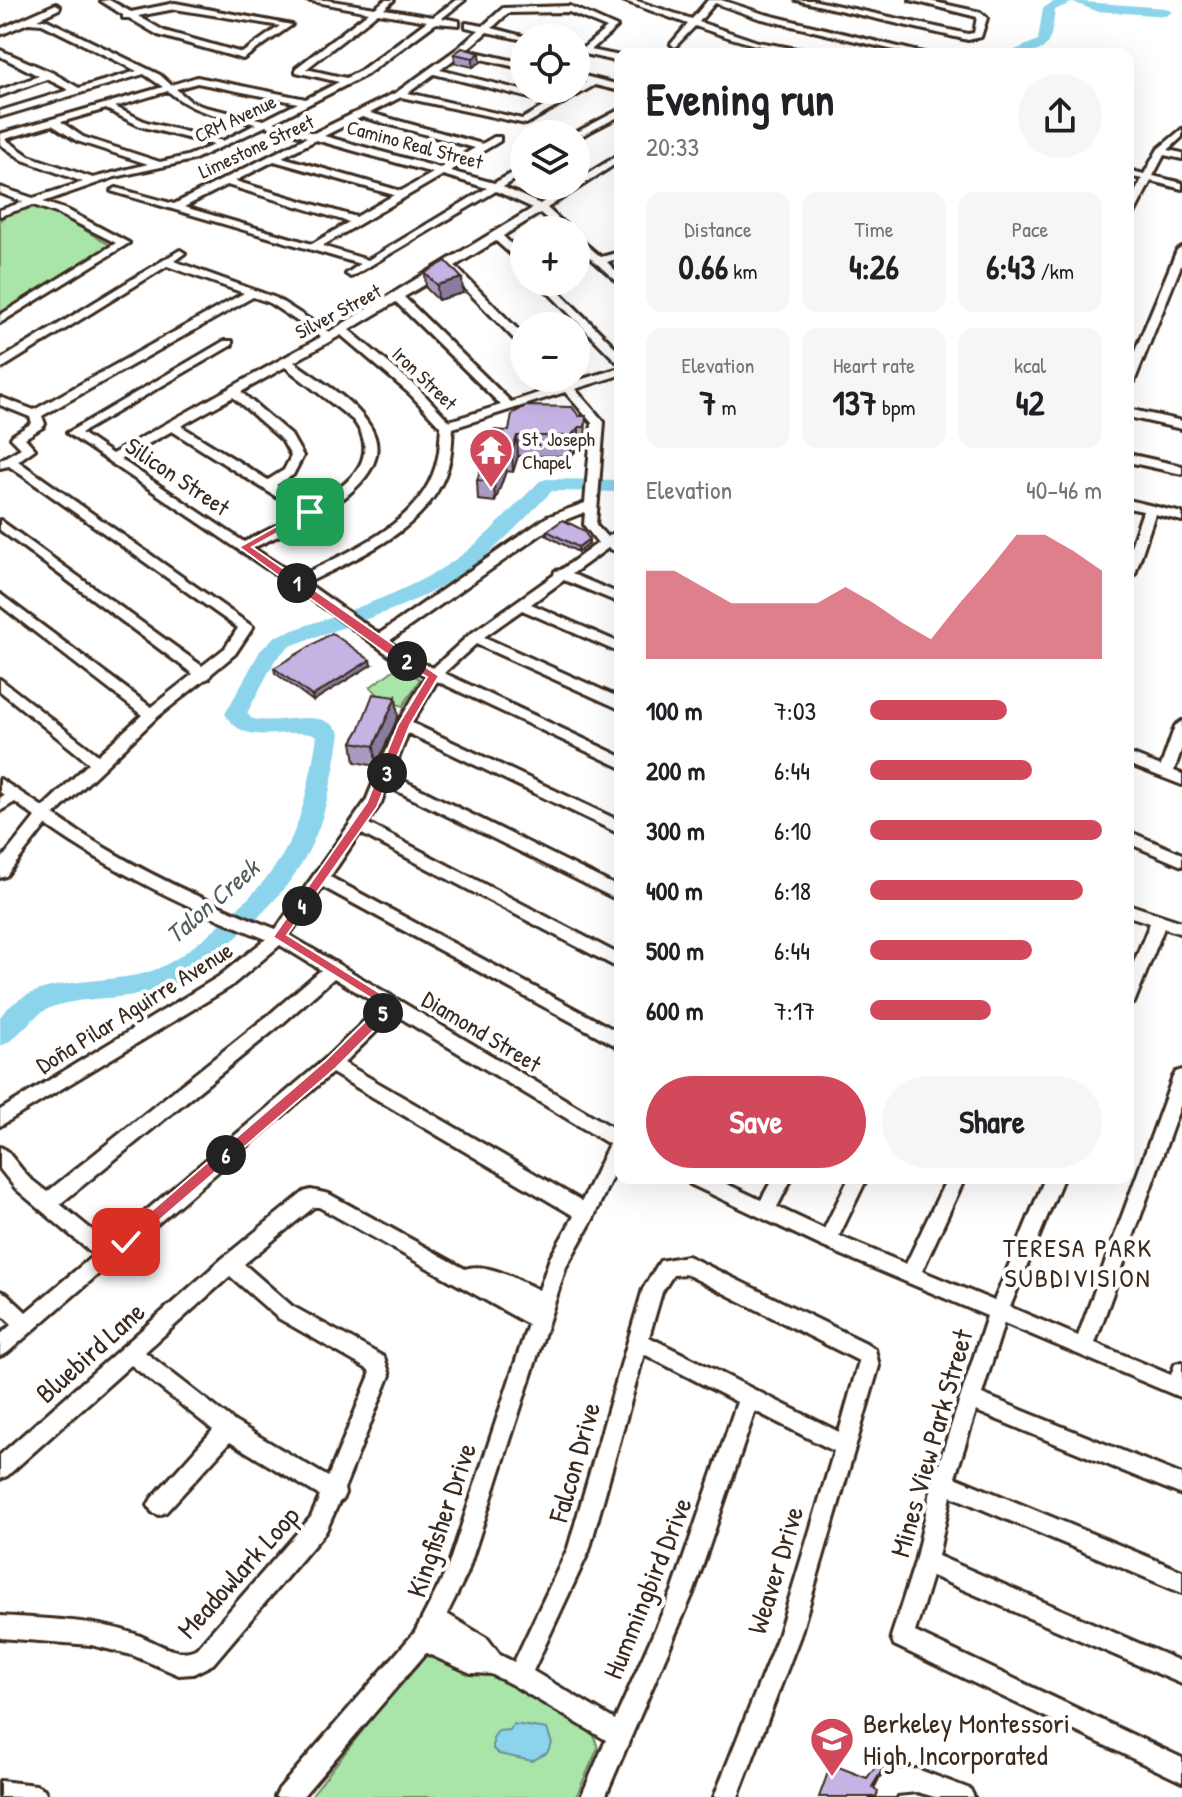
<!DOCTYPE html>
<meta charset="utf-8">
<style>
:root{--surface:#fff;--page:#f6f6f6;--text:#202124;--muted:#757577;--accent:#d1495b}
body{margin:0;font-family:"Patrick Hand",sans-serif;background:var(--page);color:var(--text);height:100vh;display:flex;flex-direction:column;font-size:30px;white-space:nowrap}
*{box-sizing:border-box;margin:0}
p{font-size:26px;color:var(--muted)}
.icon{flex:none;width:44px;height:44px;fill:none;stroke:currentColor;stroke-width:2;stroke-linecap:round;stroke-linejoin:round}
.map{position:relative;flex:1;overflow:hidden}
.side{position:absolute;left:614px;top:48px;width:520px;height:1136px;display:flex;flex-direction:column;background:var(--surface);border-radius:16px;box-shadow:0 8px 32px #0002}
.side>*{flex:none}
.controls{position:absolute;left:510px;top:24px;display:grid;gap:16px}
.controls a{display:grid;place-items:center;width:80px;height:80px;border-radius:50%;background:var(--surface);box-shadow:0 8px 32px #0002;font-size:40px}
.pin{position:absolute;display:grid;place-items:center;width:68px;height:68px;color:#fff;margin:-34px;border-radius:16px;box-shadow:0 4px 12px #0006}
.km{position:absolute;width:40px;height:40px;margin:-20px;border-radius:50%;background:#222;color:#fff;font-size:22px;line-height:40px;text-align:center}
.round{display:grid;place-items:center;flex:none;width:84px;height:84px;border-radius:42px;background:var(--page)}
.head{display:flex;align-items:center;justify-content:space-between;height:136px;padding:0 32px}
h1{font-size:44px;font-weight:700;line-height:60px}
.figures{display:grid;grid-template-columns:repeat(3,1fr);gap:12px;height:136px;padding:8px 32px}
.figures div{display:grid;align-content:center;border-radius:16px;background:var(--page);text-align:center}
.figures b{font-size:34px;font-weight:700}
.figures small{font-size:22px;font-weight:400}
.figures p{font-size:22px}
.chart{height:224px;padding:16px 32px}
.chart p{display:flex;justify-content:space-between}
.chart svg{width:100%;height:144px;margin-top:8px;fill:var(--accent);opacity:.7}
.button{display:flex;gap:16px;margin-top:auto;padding:16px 32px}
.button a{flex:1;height:92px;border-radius:48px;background:var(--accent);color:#fff;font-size:32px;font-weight:700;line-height:92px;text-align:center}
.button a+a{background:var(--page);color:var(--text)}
ul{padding:0 32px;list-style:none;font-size:26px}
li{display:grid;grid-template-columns:128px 96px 1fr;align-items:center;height:60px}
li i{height:20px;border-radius:10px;background:var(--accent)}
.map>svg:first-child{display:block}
.green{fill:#a9e4a9;stroke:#728764;stroke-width:2}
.water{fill:#8bd4ec;stroke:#6b909a;stroke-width:2}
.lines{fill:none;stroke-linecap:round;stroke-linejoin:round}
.river{fill:#8bd4ec;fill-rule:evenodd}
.minor-casing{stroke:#3b2a1e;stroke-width:6}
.minor{fill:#fff;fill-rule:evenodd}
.wall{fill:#a99ac3;stroke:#3b2a1e;stroke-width:2}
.shaded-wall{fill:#897d9f;stroke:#3b2a1e;stroke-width:2}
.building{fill:#c4b3e3;stroke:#3b2a1e;stroke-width:2}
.route{fill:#d1495b;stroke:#fff;stroke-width:2}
.labels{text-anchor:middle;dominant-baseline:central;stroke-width:8;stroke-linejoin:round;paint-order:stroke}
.far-street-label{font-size:20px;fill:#3b2a1e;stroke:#fff}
.far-poi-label{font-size:20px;fill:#3b2a1e;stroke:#fff;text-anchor:start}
.street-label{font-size:24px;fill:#3b2a1e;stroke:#fff}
.water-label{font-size:26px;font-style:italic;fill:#535d5c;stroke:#fff}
.neighbourhood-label{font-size:26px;letter-spacing:2px;fill:#3b2a1e;stroke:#fff}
.near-street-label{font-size:28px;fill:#3b2a1e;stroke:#fff}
.near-poi-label{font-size:28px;fill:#3b2a1e;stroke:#fff;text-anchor:start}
</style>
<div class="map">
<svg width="1182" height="1797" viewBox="0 0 1182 1797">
<rect width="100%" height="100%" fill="#fff"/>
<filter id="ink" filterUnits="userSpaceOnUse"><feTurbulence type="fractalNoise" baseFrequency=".0125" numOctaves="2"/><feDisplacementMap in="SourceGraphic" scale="16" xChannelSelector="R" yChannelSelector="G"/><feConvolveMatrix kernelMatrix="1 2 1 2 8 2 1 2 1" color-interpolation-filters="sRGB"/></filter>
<g filter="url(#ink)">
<g class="green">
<polygon points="42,205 113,247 0,315 0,220 15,211"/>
<polygon points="399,666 420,679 403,706 384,700 370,687"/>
<polygon points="429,1652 481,1668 593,1733 598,1748 576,1797 310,1797 420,1658"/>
</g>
<polygon class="water" points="513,1724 547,1729 552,1744 547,1753 532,1761 499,1754 493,1749 493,1738 498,1731 510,1730"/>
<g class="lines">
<g class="river">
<path d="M1057,0L1166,8L1172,12L1166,16L1096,11L1073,2L1055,10C1050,50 1048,54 1006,54L1038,40L1043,8Z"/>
<path d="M547,479L620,480V492L552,491C523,520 495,552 460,575C410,609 345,625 288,647L275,660L247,713L251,718C277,728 321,704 340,733C325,833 309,875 231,942C210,961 188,980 160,989C126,1001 87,995 52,1007C29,1016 19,1040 0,1046V1017C31,977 92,984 137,975C165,970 188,951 210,933C288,867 301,837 317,736C285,724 248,751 225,714L260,651L274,637C330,616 393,599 444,567C481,545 510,510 540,481Z"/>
</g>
<g class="minor-casing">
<g id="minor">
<path d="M109,0L131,12L175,3L292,25L243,59L158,35L129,18H123V15L101,1ZM175,9L280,26L242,53L164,31L138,16Z"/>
<path d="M306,0H326L375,8L385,0H394L384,9L433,17L456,0H465L442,18L459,21V25L436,23L366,75L274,122L314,133L397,92L457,49L479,30L466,27V23L483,26L503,8L570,6L617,27L591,50L620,56V62L576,52V48H583L607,28L569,12L508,13L492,28L530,38H524V40L487,32L466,50L524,63V69L461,54L440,70L557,99L586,82L576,80V74L620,85V91L595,85L526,124L401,97L370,113L482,144L494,137H500V141L450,171L494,183L524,167V174L503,187L540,204L568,186H576V181L620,154V161L547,208L571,230H560L540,213L503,236L524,257V266L496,241L455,266L524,336V346L520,345L448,271L404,297L511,402L559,386L552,378H564L569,383L620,368V375L575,389L604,422L596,525L607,537L620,530V540L617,542L620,544V553L608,548L572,574L620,594V603L564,580L531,604L620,643V653L522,610L484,637L620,698V709L476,644L444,673L620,756V767L437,681L412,723L620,821V834L408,733L392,775L620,888V901L387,786L381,803L367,823L620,955V969L360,833L330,877L620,1033V1048L323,887L289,935L620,1132V1159L593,1219L566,1267L467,1574L447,1614L488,1639L500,1655L514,1662L568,1548L643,1289L660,1261L687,1256L694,1259L866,1343L875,1349L879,1366L800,1636L738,1797H714L778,1636L834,1451L755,1411L694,1591L605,1797H581L606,1740L511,1684L491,1674L471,1673L426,1653L302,1797H275L279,1789L415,1632L447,1570L528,1324L319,1207H314L244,1264L292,1306L384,1357L390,1375L344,1489L345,1493L342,1500L339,1502L326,1531L213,1664L193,1674L179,1675L132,1655L91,1645L0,1638V1616C44,1619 90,1619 132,1633C153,1639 176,1660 197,1648L311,1517L320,1496L230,1442L166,1512L159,1515L152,1512L148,1505L152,1498L213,1430L131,1365L7,1476L0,1479V1455L223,1258L304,1192L311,1190L329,1194L465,1269C487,1261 519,1281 539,1290L550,1258L574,1216L332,1073L119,1257L117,1262L110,1264L7,1353L0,1356V1335L12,1324L0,1313V1291L7,1294L26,1312L94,1255L16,1189L0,1169V1147L6,1150L28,1177L47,1192L271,1013L321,970L280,945L230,987L0,1126V1110L218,977L266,939C189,908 114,873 46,825L6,876L0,878V861L35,817L15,802L0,811V798L4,795L0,792V779L43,807L89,763L0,691V679L98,755L142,715L0,605V594L151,707L193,674L0,530V520L202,666L225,648L238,628L9,466L0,468V460L21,448L11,438L13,435L32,423L30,417L0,405V397L34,410L244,293L167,266L4,367L0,368V360L180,250L185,253L174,261L276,298L329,332L533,208L496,191L351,277L346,274L360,264L111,191L116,188L174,204L307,137L266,126L193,160L115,177L43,202L67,210L129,243L0,323V315L116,243L59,214L33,205L0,216V210L23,202L0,193V187L33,198L83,182L23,160L0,144V134L163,87L144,74L0,117V111L69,90L47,79L0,96V90L39,76L0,56V50L53,73L79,88L137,71L42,24L28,23L0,35V29L56,4L60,7L59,9L37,19L47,20L160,75L171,85L197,77L306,99L339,82L296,72V68L369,12ZM378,13L427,21L360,71L346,78L306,69ZM434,74L550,103L522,119L408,93ZM197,83L298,103L264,120L204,107L190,101L176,89ZM168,91C196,115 222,116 256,124L223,141L146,122L115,107ZM106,109L140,126L214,145L187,156L160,162L83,137L61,122ZM362,117L475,148L440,168L324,136ZM52,125L77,141L148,164L93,178L29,156L5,139ZM316,140L433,173L401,191L282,157ZM274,161L394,195L356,217L235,181ZM443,175L487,188L368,260L322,246ZM227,185L349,222L312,244L184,207ZM253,297L268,302L321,337L112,454L81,433L232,345V341H224L67,433L332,613L401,664L426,676L397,725L366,801L276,929C198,899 122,863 54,815L156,718L204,680L209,678L211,674L235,654L253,627L18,461L35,449L25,438L43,427L45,424L42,416ZM396,302L501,405L449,421L418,388L349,330ZM341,335L410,394L441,427C440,437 440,448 438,457C425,523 351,550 298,577L253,548C291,529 407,483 369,425C352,398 319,381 294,362ZM285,367L353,420C385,460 343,488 312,507L276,485L293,475L303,456L291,435L241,392ZM565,392L592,423L585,503L547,517L379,634L307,583C362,555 435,527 450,459C452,449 452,438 453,428ZM233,397L282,440L291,456L284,470L268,480L181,426ZM172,431L302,513L244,542L120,459ZM585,512L584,525L598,543L561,570L555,571L554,575L469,635L433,668L411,658L389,641L557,523ZM334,978L380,1006L325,1059L108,1243L60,1204L283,1023ZM394,1014L609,1144L582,1201L344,1063ZM686,1274L859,1361L839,1432L649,1337L662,1292L673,1275ZM230,1276L278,1318L369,1370L370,1375L328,1477L235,1422L145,1352ZM644,1354L737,1402L673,1589L615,1720L533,1671L589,1551Z"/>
<path d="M622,0H634L692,19L708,0H721L764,14L927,54H911L758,18L715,3L699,22L758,42L824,54C778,54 738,41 695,26L675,47L671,44L688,24Z"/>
<polygon points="796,0 812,0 968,34 974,33 977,17 910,0 925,0 980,12 987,18 981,37 968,40"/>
<polygon points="619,110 620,116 583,135 575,133"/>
<polygon points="1182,129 1182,137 1168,150 1182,153 1182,159 1164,155 1153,176 1182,183 1182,189 1151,181 1133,216 1128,219 1128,206 1142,179 1128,176 1128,170 1144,174 1158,149"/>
<polygon points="576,236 601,257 620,252 620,258 607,262 620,275 620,284 576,245"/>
<polygon points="1182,247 1182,263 1134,382 1128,386 1128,368 1177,250"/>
<polygon points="538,282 549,282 620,352 620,362 616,361"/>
<polygon points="1128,409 1182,421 1182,429 1128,417"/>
<polygon points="1128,454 1182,466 1182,474 1128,462"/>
<polygon points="1128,500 1182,513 1182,521 1155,514 1135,574 1128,578 1128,555 1143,511 1128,508"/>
<polygon points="1182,721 1182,748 1174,771 1182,774 1182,785 1128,764 1128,753 1161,766 1175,726"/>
<polygon points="1128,831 1182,854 1182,866 1128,843"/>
<polygon points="1128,904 1182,922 1182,934 1164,928 1134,1003 1128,1005 1128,977 1150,923 1128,916"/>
<polygon points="1182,1070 1182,1101 1095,1343 1171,1375 1175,1364 1182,1362 1182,1398 1004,1323 982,1394 1182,1475 1182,1495 976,1411 955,1477 1182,1571 1182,1593 951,1496 938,1556 1182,1662 1182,1684 932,1576 915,1632 1182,1758 1182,1782 894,1645 891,1637 915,1562 933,1482 987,1316 821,1246 690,1184 687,1178 714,1178 761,1200 773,1178 792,1178 777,1207 824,1229 849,1178 867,1178 839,1236 906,1264 947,1178 965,1178 922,1271 994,1301 1045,1178 1063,1178 1010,1307 1078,1336 1173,1077 1176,1072"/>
<polygon points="917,1769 970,1789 974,1797 935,1797 917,1792 897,1794 895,1797 871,1797 881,1777 899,1770"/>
<polygon points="0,1781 36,1785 44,1789 48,1797 0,1797"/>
</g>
</g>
<use href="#minor" class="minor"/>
</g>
<g class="wall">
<polygon points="462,48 481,62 473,67 455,63 454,54"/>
<polygon points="620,133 620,152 617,152 617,138"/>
<polygon points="425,273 463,293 438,300 426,288"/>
<polygon points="586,416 585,447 579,447 571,456 518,456 513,472 506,471 495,502 478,500 477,480 509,431"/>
<polygon points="547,531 589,544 578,552 547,536"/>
<polygon points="371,665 313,701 275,673 274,668"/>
<polygon points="398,717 376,766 355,762 352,742 359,730"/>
</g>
<g class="shaded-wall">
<polygon points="480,53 481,62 473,67 473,58"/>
<polygon points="462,278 463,293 438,300 437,285"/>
<polygon points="579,427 579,447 571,456 571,436"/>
<polygon points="517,436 518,456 513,472 512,452"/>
<polygon points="505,451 506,471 495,502 494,482"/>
<polygon points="589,539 589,544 578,552 578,547"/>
<polygon points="370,660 371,665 313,701 312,696"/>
<polygon points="396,697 398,717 376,766 374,746"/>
</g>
<g class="building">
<polygon points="462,48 480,53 473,58 454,54"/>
<polygon points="446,261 462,278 437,285 425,273"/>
<polygon points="526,406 572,407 579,416 586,416 585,427 579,427 571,436 517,436 512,452 505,451 494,482 477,480 494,430 509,431 512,414"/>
<polygon points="563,520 583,530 589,539 578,547 547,531"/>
<polygon points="332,633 370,660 312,696 274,668"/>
<polygon points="373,694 396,697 374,746 352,742 359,730"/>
<polygon points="881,1759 885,1765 872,1787 878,1792 876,1797 819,1797 831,1764 867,1778"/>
</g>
</g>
<polygon class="route" points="306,510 315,512 252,547 439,676 410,725 377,807 287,935 399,1005 336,1068 126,1249 121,1247 121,1237 326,1060 382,1005 273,937 367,802 398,725 427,677 384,652 239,547"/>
<defs>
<g id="temple-pin" transform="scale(2.3)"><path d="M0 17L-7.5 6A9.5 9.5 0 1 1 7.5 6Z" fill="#d1495b" stroke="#fff"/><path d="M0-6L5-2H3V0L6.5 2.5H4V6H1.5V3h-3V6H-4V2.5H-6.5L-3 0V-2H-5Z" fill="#fff"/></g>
<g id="school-pin" transform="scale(2.3)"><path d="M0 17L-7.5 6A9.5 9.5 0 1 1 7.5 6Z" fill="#d1495b" stroke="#fff"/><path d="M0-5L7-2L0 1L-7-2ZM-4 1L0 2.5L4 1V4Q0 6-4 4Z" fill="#fff"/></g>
</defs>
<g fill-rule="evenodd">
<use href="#temple-pin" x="491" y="450"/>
<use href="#school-pin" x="832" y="1739"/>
</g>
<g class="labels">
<g class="far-street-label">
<text transform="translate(235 118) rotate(-25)">CRM Avenue</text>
<text transform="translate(415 144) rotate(15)">Camino Real Street</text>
<text transform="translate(256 146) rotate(-25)">Limestone Street</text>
<text transform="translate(338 311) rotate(-28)">Silver Street</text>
<text transform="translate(425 378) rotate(44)">Iron Street</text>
</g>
<g class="far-poi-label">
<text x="522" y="438">St. Joseph<tspan x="522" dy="23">Chapel</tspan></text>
</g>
<g class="street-label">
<text transform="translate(178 476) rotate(34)">Silicon Street</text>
<text transform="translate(134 1007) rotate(-32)">Doña Pilar Aguirre Avenue</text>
<text transform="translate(482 1031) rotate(31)">Diamond Street</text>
</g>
<g class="water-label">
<text transform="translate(212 901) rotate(-41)">Talon Creek</text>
</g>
<g class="neighbourhood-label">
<text x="1078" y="1247">TERESA PARK<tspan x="1078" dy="30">SUBDIVISION</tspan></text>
</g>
<g class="near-street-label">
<text transform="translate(90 1352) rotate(-42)">Bluebird Lane</text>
<text transform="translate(931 1443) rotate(-74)">Mines View Park Street</text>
<text transform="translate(574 1462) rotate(-74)">Falcon Drive</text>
<text transform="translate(441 1520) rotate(-71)">Kingfisher Drive</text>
<text transform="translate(775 1570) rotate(-73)">Weaver Drive</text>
<text transform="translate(238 1572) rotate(-48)">Meadowlark Loop</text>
<text transform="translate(647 1588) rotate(-68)">Hummingbird Drive</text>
</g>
<g class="near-poi-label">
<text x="863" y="1723">Berkeley Montessori<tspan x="863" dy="32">High, Incorporated</tspan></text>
</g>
</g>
</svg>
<div class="controls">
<a><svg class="icon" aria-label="locate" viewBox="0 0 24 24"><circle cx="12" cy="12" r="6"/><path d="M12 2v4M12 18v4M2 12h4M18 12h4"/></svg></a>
<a><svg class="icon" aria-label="layers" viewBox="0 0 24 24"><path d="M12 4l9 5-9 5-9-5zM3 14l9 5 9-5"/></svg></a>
<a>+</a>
<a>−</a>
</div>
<div class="pin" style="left:310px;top:512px;background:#1e9e55"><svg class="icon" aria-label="arrive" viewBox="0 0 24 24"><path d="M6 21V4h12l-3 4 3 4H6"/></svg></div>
<div class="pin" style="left:126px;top:1242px;background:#d93025"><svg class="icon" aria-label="check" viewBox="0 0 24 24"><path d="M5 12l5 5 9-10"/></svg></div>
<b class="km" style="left:297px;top:583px">1</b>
<b class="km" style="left:407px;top:661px">2</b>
<b class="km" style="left:387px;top:773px">3</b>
<b class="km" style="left:302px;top:906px">4</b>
<b class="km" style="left:383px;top:1013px">5</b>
<b class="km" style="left:226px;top:1155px">6</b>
<section class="side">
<div class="head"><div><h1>Evening run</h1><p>20:33</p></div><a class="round"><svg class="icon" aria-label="share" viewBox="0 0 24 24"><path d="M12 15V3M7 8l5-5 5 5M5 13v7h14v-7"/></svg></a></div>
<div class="figures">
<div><p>Distance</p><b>0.66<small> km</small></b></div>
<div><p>Time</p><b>4:26</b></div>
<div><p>Pace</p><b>6:43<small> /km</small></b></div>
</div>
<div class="figures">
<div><p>Elevation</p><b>7<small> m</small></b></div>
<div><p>Heart rate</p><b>137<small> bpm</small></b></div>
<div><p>kcal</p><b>42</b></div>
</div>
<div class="chart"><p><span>Elevation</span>40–46 m</p>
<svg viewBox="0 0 160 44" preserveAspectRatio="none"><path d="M0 44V17L10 17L20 22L30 27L40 27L50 27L60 27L70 22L80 27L90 33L100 38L110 27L120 17L130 6L140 6L150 11L160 17V44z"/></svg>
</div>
<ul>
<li><b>100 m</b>7:03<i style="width:59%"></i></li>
<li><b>200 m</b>6:44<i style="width:70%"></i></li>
<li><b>300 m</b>6:10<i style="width:100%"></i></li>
<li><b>400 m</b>6:18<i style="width:92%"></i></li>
<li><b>500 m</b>6:44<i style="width:70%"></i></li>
<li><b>600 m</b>7:17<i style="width:52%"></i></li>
</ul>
<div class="button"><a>Save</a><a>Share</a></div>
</section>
</div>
